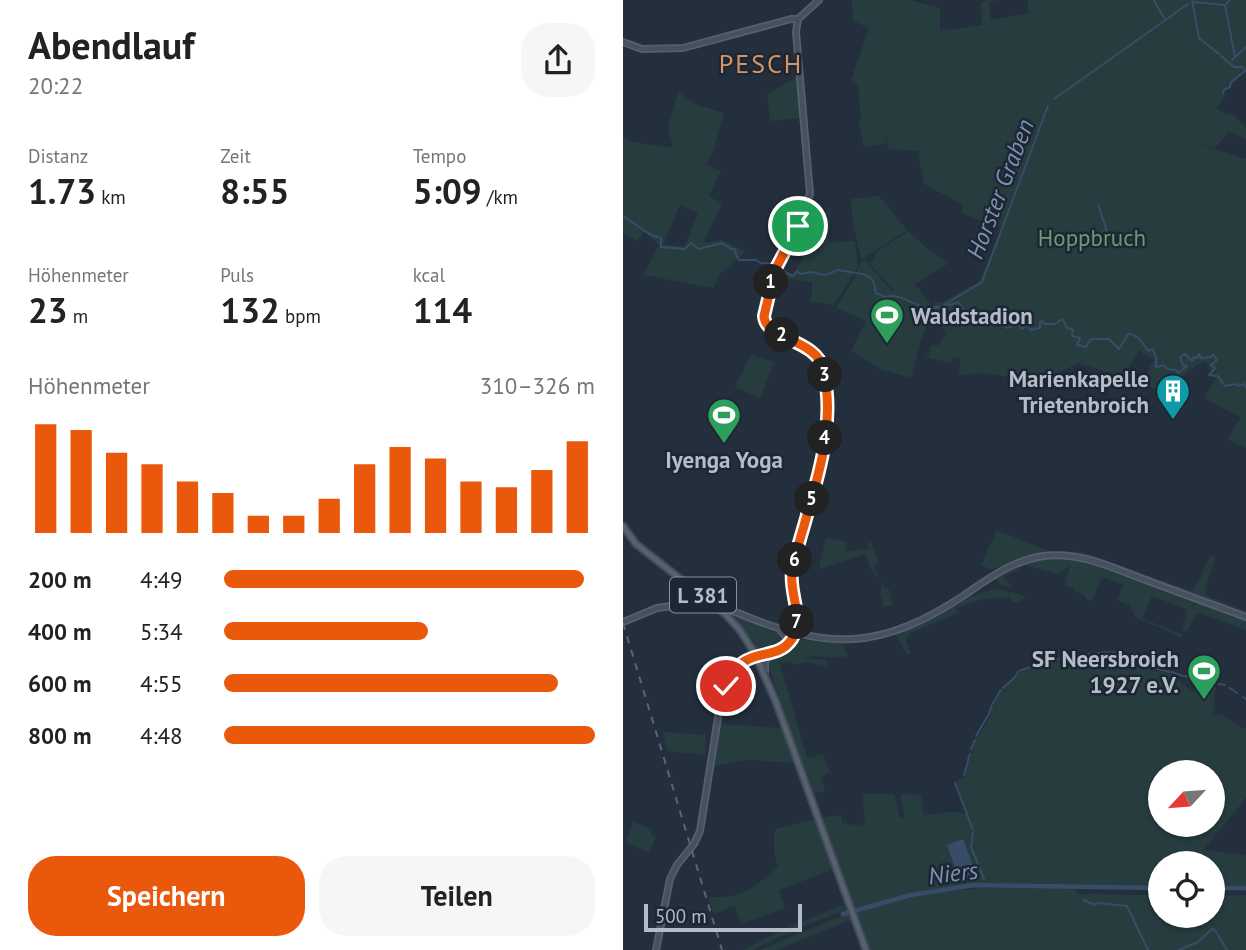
<!DOCTYPE html>
<html lang="de">
<meta charset="utf-8">
<style>
:root{--surface:#fff;--page:#f6f6f6;--text:#222;--muted:#767676;--accent:#ea580c}
body{margin:0;font-family:"PT Sans",sans-serif;background:var(--page);color:var(--text);height:100vh;display:flex;flex-direction:column;font-size:26px;white-space:nowrap}
*{box-sizing:border-box;margin:0}
p{font-size:23px;color:var(--muted)}
.icon{flex:none;width:38px;height:38px;fill:none;stroke:currentColor;stroke-width:2;stroke-linecap:round;stroke-linejoin:round}
.map{position:relative;flex:1;overflow:hidden}
.details{display:flex;flex-direction:column;background:var(--surface);width:623px}
.details>*{flex:none}
.needle{width:46px;rotate:244deg}
.tools{position:absolute;left:525px;top:760px;display:grid;gap:14px}
.tools a{display:grid;place-items:center;width:77px;height:77px;border-radius:50%;background:var(--surface);box-shadow:0 2px 5px #0004;font-size:35px}
.scale{position:absolute;left:21px;bottom:18px;width:158px;box-sizing:border-box;padding-left:7px;border:4px solid #b4bcc9;border-top:0;font-size:19px;line-height:24px;white-space:nowrap;color:#b4bcc9;-webkit-text-stroke:5px #1d2633;paint-order:stroke}
.pin{position:absolute;display:grid;place-items:center;width:60px;height:60px;color:#fff;margin:-30px;border:4px solid #fff;border-radius:50%;box-shadow:0 2px 7px #0007}
.km{position:absolute;width:35px;height:35px;margin:-18px;border-radius:50%;background:#222;color:#fff;font-size:19px;line-height:35px;text-align:center}
.round{display:grid;place-items:center;flex:none;width:74px;height:74px;border-radius:28px;background:var(--page)}
.head{display:flex;align-items:center;justify-content:space-between;height:119px;padding:0 28px}
h1{font-size:38px;font-weight:800;line-height:52px}
.figures{display:grid;grid-template-columns:repeat(3,1fr);gap:10px;height:119px;padding:7px 28px}
.figures div{display:grid;align-content:center}
.figures b{font-size:35px;font-weight:800}
.figures small{font-size:19px;font-weight:400}
.figures p{font-size:19px}
.chart{height:196px;padding:14px 28px}
.chart p{display:flex;justify-content:space-between}
.chart svg{width:100%;height:126px;margin-top:7px;stroke:var(--accent);stroke-width:6}
.action{display:flex;gap:14px;margin-top:auto;padding:14px 28px}
.action a{flex:1;height:80px;border-radius:28px;background:var(--accent);color:#fff;font-size:28px;font-weight:800;line-height:80px;text-align:center}
.action a+a{background:var(--page);color:var(--text)}
ul{padding:0 28px;list-style:none;font-size:23px}
li{display:grid;grid-template-columns:112px 84px 1fr;align-items:center;height:52px}
li i{height:18px;border-radius:9px;background:var(--accent)}
main{display:flex;flex:1;min-height:0}
.map>svg:first-child{display:block}
.green{fill:#263c3f;fill-rule:evenodd}
.water{fill:#394c67}
.lines{fill:none;stroke-linecap:round;stroke-linejoin:round}
.stream{stroke:#394c67;stroke-width:2}
.river{stroke:#394c67;stroke-width:4.5}
.secondary-casing{stroke:#565f6c;stroke-width:8}
.primary-casing{stroke:#414a57;stroke-width:9}
.secondary{stroke:#465061;stroke-width:4.5}
.primary{stroke:#56606e;stroke-width:5}
.rail{stroke:#5a6575;stroke-width:2;stroke-dasharray:7 7;stroke-linecap:butt}
.secondary-bridge-casing{stroke:#565f6c;stroke-width:8;stroke-linecap:butt}
.secondary-bridge{stroke:#465061;stroke-width:4.5}
.route-casing{stroke:#fff;stroke-width:14}
.route{stroke:#ea580c;stroke-width:9}
.labels{text-anchor:middle;dominant-baseline:central;stroke-width:5;stroke-linejoin:round;paint-order:stroke}
.shield{fill:#1d2633;stroke:#878f9c;stroke-width:2}
.shield-label{font-size:21px;font-weight:bold;fill:#b4bcc9}
.park-label{font-size:23px;fill:#6b9a76;stroke:#1d2633}
.poi-label{font-size:23px;font-weight:bold;fill:#b4bcc9;stroke:#1d2633;text-anchor:end}
.water-label{font-size:24px;font-style:italic;fill:#7c92b1;stroke:#1d2633}
.quarter-label{font-size:26px;letter-spacing:2px;fill:#d59563;stroke:#1d2633}
</style>
<main>
<section class="details">
<div class="head"><div><h1>Abendlauf</h1><p>20:22</p></div><a class="round"><svg class="icon" aria-label="share" viewBox="0 0 24 24"><path d="M12 15V3M7 8l5-5 5 5M5 13v7h14v-7"/></svg></a></div>
<div class="figures">
<div><p>Distanz</p><b>1.73<small> km</small></b></div>
<div><p>Zeit</p><b>8:55</b></div>
<div><p>Tempo</p><b>5:09<small> /km</small></b></div>
</div>
<div class="figures">
<div><p>Höhenmeter</p><b>23<small> m</small></b></div>
<div><p>Puls</p><b>132<small> bpm</small></b></div>
<div><p>kcal</p><b>114</b></div>
</div>
<div class="chart"><p><span>Höhenmeter</span>310–326 m</p>
<svg viewBox="0 0 160 44" preserveAspectRatio="none"><path d="M5 44V6M15 44V8M25 44V16M35 44V20M45 44V26M55 44V30M65 44V38M75 44V38M85 44V32M95 44V20M105 44V14M115 44V18M125 44V26M135 44V28M145 44V22M155 44V12"/></svg>
</div>
<ul>
<li><b>200 m</b>4:49<i style="width:97%"></i></li>
<li><b>400 m</b>5:34<i style="width:55%"></i></li>
<li><b>600 m</b>4:55<i style="width:90%"></i></li>
<li><b>800 m</b>4:48<i style="width:100%"></i></li>
</ul>
<div class="action"><a>Speichern</a><a>Teilen</a></div>
</section>
<div class="map">
<svg width="623" height="950" viewBox="0 0 623 950">
<rect width="100%" height="100%" fill="#242f3e"/>
<g class="green">
<path d="M229,0H287L317,8V31L359,25L358,2H362V0H376L366,2L368,20L406,13L404,0H623V72L600,91L599,94L603,95L593,108L602,114L611,115L623,128V139L606,132L592,148L567,141L623,159V448L605,440L613,424L618,418L581,398L594,377L589,374L587,375L588,372L583,362C564,368 558,378 548,395L519,384L531,359L516,351L500,377L455,363L424,379L384,377L362,373L336,375L338,358L330,357L329,363L299,357L306,356L307,346L316,345L323,334C320,326 310,320 303,322L305,324L298,339L288,378L259,370L228,351L243,321L213,308L232,277L238,262L243,261L269,291H271L246,263L251,259L252,253L285,231L304,248L326,263L292,284L309,306L314,302L318,303L356,282L379,228L338,213L340,205L301,184L296,158L298,157L295,156L296,151L265,149L261,127L263,144L241,147L235,121L238,120L235,86L228,80L246,29L230,20Z"/>
<polygon points="172,78 176,78 179,118 147,121 144,94"/>
<path d="M55,92L72,104L101,113L90,152L84,165L98,171L86,196L99,204L81,240L83,243L99,240L123,252L97,274L90,288L20,275L36,245L21,232L14,241L0,233V137L11,142L50,148L45,128ZM57,205L75,213L63,244L60,246L40,245Z"/>
<polygon points="256,196 284,230 238,260 230,223 228,199"/>
<polygon points="203,208 208,208 206,243 232,241 235,267 211,305 188,302 189,282 167,279 155,272 157,267 170,275 185,248 190,250 191,245 195,246"/>
<polygon points="128,355 151,362 137,398 112,387"/>
<polygon points="373,530 426,551 458,552 471,556 569,591 577,579 586,557 590,555 592,559 582,590 582,595 623,611 623,615 477,562 432,554 395,561 369,570 358,565 369,540 373,539 370,538"/>
<path d="M203,537L223,542L222,551L246,549L245,543L248,542L255,563L251,566L261,587L267,591L269,606H261L257,593C261,585 257,576 249,572L242,554L196,569Z"/>
<path d="M434,557L469,563L572,600L570,608L575,601L623,619V630L576,613L572,615L565,630L561,631L559,628L564,613L563,609L529,596L519,618L560,635L559,638L513,617L510,614L511,611L507,609L508,606L494,600L500,585L479,577L469,601L463,599V596L450,591L451,588L442,585L447,566L434,574L402,565L380,578L389,585L388,588L377,584L372,579C386,562 414,558 434,557Z"/>
<path d="M373,589L397,594L402,597L398,602H388L387,597L359,599L333,608L335,613L287,633L283,641L288,653L284,654L273,636L274,633C310,621 336,597 373,589Z"/>
<polygon points="78,591 99,609 161,636 162,644 152,650 135,652 129,638"/>
<path d="M179,640L219,643L225,656C209,660 195,654 180,658L203,660L204,666L183,662L170,665L169,662L174,660L159,663L156,661L184,758L200,754L207,772L198,777L202,791L189,794L144,661L146,658L161,653Z"/>
<path d="M487,654L496,655L528,670L549,674L571,693L573,684L593,687L590,715L597,714L621,729L623,728V798L580,850L623,855V886H590V863H537V886L350,885L303,890L232,909L231,903L228,904L189,799L192,795L200,817L218,815L219,823L238,826L242,819L239,794H271L277,818L281,817L278,794L298,795L301,815L330,812L344,814L333,781L341,777L353,740L367,717L369,707L379,691L397,672L441,659ZM537,772H590V824H537Z"/>
<polygon points="96,724 160,728 170,763 126,760 90,766"/>
<polygon points="40,732 83,735 82,755 44,751"/>
<path d="M193,819L211,869L156,890L162,908L118,924L112,906L91,914L85,897C122,898 127,890 155,867L151,852V832L153,829Z"/>
<polygon points="10,821 29,829 28,834 33,837 26,852 3,843"/>
<polygon points="372,887 446,888 452,889 455,894 537,895 537,915 577,915 569,918 579,924 577,918 578,916 590,915 590,896 623,895 623,950 246,950 233,911 303,893"/>
<polygon points="221,905 223,910 182,925 129,950 120,950 166,927"/>
<polygon points="225,913 227,920 154,950 137,950"/>
</g>
<polygon class="water" points="340,839 355,879 336,879 324,845"/>
<g class="lines">
<g class="stream">
<polyline points="531,0 541,18"/>
<polyline points="569,0 576,38 596,54"/>
<polyline points="570,2 602,5 607,0"/>
<polyline points="602,5 612,57 609,60"/>
<polyline points="598,56 611,67 620,67 622,70"/>
<polyline points="612,57 623,47"/>
<polyline points="600,93 601,90 607,87 608,82 622,71"/>
<polyline points="431,99 565,4"/>
<polyline points="0,216 28,235 38,238 38,247 62,249 68,243 76,249 99,243 108,249 112,249 113,255 116,260 133,260 138,263 149,264"/>
<polyline points="450,240 484,231 475,205"/>
<polyline points="156,269 170,276 174,271 177,274 188,272 202,275 215,270 232,273"/>
<path d="M234,273C249,275 251,280 253,293L262,297C278,292 291,307 307,308C315,308 327,305 335,302L343,313L352,316L353,311C362,313 367,308 370,320L384,328L396,324L398,329L406,325L407,330L417,328V322L419,321L421,324H432L440,319L443,327L450,330L449,336L457,338L454,345L463,347L467,340L471,339"/>
<polyline points="321,305 359,282 425,106"/>
<path d="M473,339H486L496,349L505,334C514,334 520,343 525,351L530,349L533,358V367L541,365L544,369L553,370L555,373L564,366L560,365L557,357L562,354L569,361L571,357L574,358L576,354L578,358L588,357L590,354L594,360L588,365L592,368L586,375L593,376"/>
<polyline points="595,376 602,386 613,384 616,386 621,384 623,388"/>
<polyline points="489,652 499,654"/>
<polyline points="500,654 512,660"/>
<polyline points="450,655 453,655"/>
<polyline points="455,655 486,652"/>
<polyline points="444,656 448,656"/>
<polyline points="437,658 442,657"/>
<polyline points="513,660 516,661"/>
<polyline points="518,662 527,667"/>
<polyline points="426,663 435,659"/>
<polyline points="414,666 421,664"/>
<polyline points="531,668 547,672"/>
<polyline points="398,670 412,666"/>
<polyline points="549,672 560,676"/>
<polyline points="393,675 396,671"/>
<polyline points="562,676 580,682"/>
<polyline points="581,682 590,683"/>
<polyline points="596,684 602,685"/>
<polyline points="380,688 392,677"/>
<polyline points="606,688 610,690"/>
<polyline points="611,691 614,693"/>
<polyline points="620,697 623,699"/>
<polyline points="370,703 378,690"/>
<polyline points="365,716 369,705"/>
<polyline points="353,736 364,717"/>
<polyline points="348,749 352,740"/>
<polyline points="345,760 347,754"/>
<polyline points="341,775 345,762"/>
<polyline points="332,783 350,830"/>
<polyline points="350,833 348,847 361,879"/>
<polyline points="448,887 449,888"/>
<polyline points="461,900 471,905 475,903 504,906 525,950"/>
<polyline points="556,950 575,942 589,929 592,930 604,950"/>
</g>
<g class="river">
<polyline points="590,888 623,888"/>
<polyline points="220,914 288,895 351,885 537,888"/>
</g>
<g class="secondary-casing">
<g id="secondary">
<polyline points="175,19 196,0"/>
<polyline points="0,42 19,49 60,48 168,19 175,19"/>
<path d="M115,613C205,651 258,650 340,596C365,579 390,560 421,556C458,551 494,570 528,582C560,594 591,605 623,617"/>
<polyline points="0,622 34,608 64,604"/>
<polyline points="158,631 164,638 162,648"/>
<path d="M174,635C178,615 168,594 169,574L199,460L204,396L200,366L196,359L173,341L147,330L142,324L141,317L150,276L157,259L171,237L187,194L173,32L175,19"/>
<polyline points="142,672 142,661 147,655"/>
<path d="M33,950L47,879L54,865L71,844L77,831L97,705C111,637 153,671 174,635"/>
</g>
</g>
<g class="primary-casing">
<polyline id="primary" points="0,526 13,544 102,614 116,629 131,652 153,702 243,950"/>
</g>
<use href="#secondary" class="secondary"/>
<use href="#primary" class="primary"/>
<polyline class="rail" points="0,623 99,950"/>
<g class="secondary-bridge-casing">
<polyline id="secondary-bridge" points="64,604 91,606 115,613"/>
</g>
<use href="#secondary-bridge" class="secondary-bridge"/>
</g>
<g class="lines">
<g class="route-casing">
<path id="route" d="M103,686C108,677 113,666 122,661C139,651 157,657 169,639C182,619 166,594 169,572C172,553 179,534 184,515C198,468 212,418 200,369C194,339 142,340 141,316L152,270L175,226"/>
</g>
<use href="#route" class="route"/>
</g>
<defs>
<g id="stadium-pin" transform="scale(1.75)"><path d="M0 17L-7.5 6A9.5 9.5 0 1 1 7.5 6Z" fill="#2e9e5b" stroke="#1d2633"/><path d="M0-5a6.5 5 0 1 0 0 10a6.5 5 0 1 0 0-10ZM-3.5-1.8h7v3.6h-7Z" fill="#fff"/></g>
<g id="building-pin" transform="scale(1.75)"><path d="M0 17L-7.5 6A9.5 9.5 0 1 1 7.5 6Z" fill="#0f9aa8" stroke="#1d2633"/><path d="M-4-6H4V6H1V3H-1V6H-4ZM-2.5-4.3h1.7v1.8h-1.7ZM.8-4.3h1.7v1.8H.8ZM-2.5-1h1.7V.8h-1.7ZM.8-1h1.7V.8H.8Z" fill="#fff"/></g>
</defs>
<g fill-rule="evenodd">
<use href="#stadium-pin" x="264" y="315"/>
<use href="#building-pin" x="550" y="391"/>
<use href="#stadium-pin" x="101" y="415"/>
<use href="#stadium-pin" x="581" y="671"/>
</g>
<g class="labels">
<rect class="shield" x="47" y="577.5" width="66" height="35" rx="5"/>
<g class="shield-label">
<text x="80" y="595">L 381</text>
</g>
<g class="park-label">
<text x="469" y="237">Hoppbruch</text>
</g>
<g class="poi-label">
<text x="288" y="315" text-anchor="start">Waldstadion</text>
<text x="526" y="378">Marienkapelle<tspan x="526" dy="26">Trietenbroich</tspan></text>
<text x="101" y="459" text-anchor="middle">Iyenga Yoga</text>
<text x="556" y="658">SF Neersbroich<tspan x="556" dy="26">1927 e.V.</tspan></text>
</g>
<g class="water-label">
<text transform="translate(377 189) rotate(-69)">Horster Graben</text>
<text transform="translate(330 873) rotate(-7)">Niers</text>
</g>
<g class="quarter-label">
<text x="138" y="63">PESCH</text>
</g>
</g>
</svg>
<div class="tools">
<a><svg class="needle" viewBox="-14 -14 28 28"><path d="M0-13l5 13h-10z" fill="#e53935"/><path d="M0 13l5-13h-10z" fill="#767676"/></svg></a>
<a><svg class="icon" aria-label="locate" viewBox="0 0 24 24"><circle cx="12" cy="12" r="6"/><path d="M12 2v4M12 18v4M2 12h4M18 12h4"/></svg></a>
</div>
<div class="scale">500 m</div>
<div class="pin" style="left:175px;top:226px;background:#1e9e55"><svg class="icon" aria-label="arrive" viewBox="0 0 24 24"><path d="M6 21V4h12l-3 4 3 4H6"/></svg></div>
<div class="pin" style="left:103px;top:686px;background:#d93025"><svg class="icon" aria-label="check" viewBox="0 0 24 24"><path d="M5 12l5 5 9-10"/></svg></div>
<b class="km" style="left:148px;top:282px">1</b>
<b class="km" style="left:159px;top:335px">2</b>
<b class="km" style="left:202px;top:375px">3</b>
<b class="km" style="left:202px;top:438px">4</b>
<b class="km" style="left:189px;top:499px">5</b>
<b class="km" style="left:172px;top:560px">6</b>
<b class="km" style="left:174px;top:622px">7</b>
</div>
</main>
